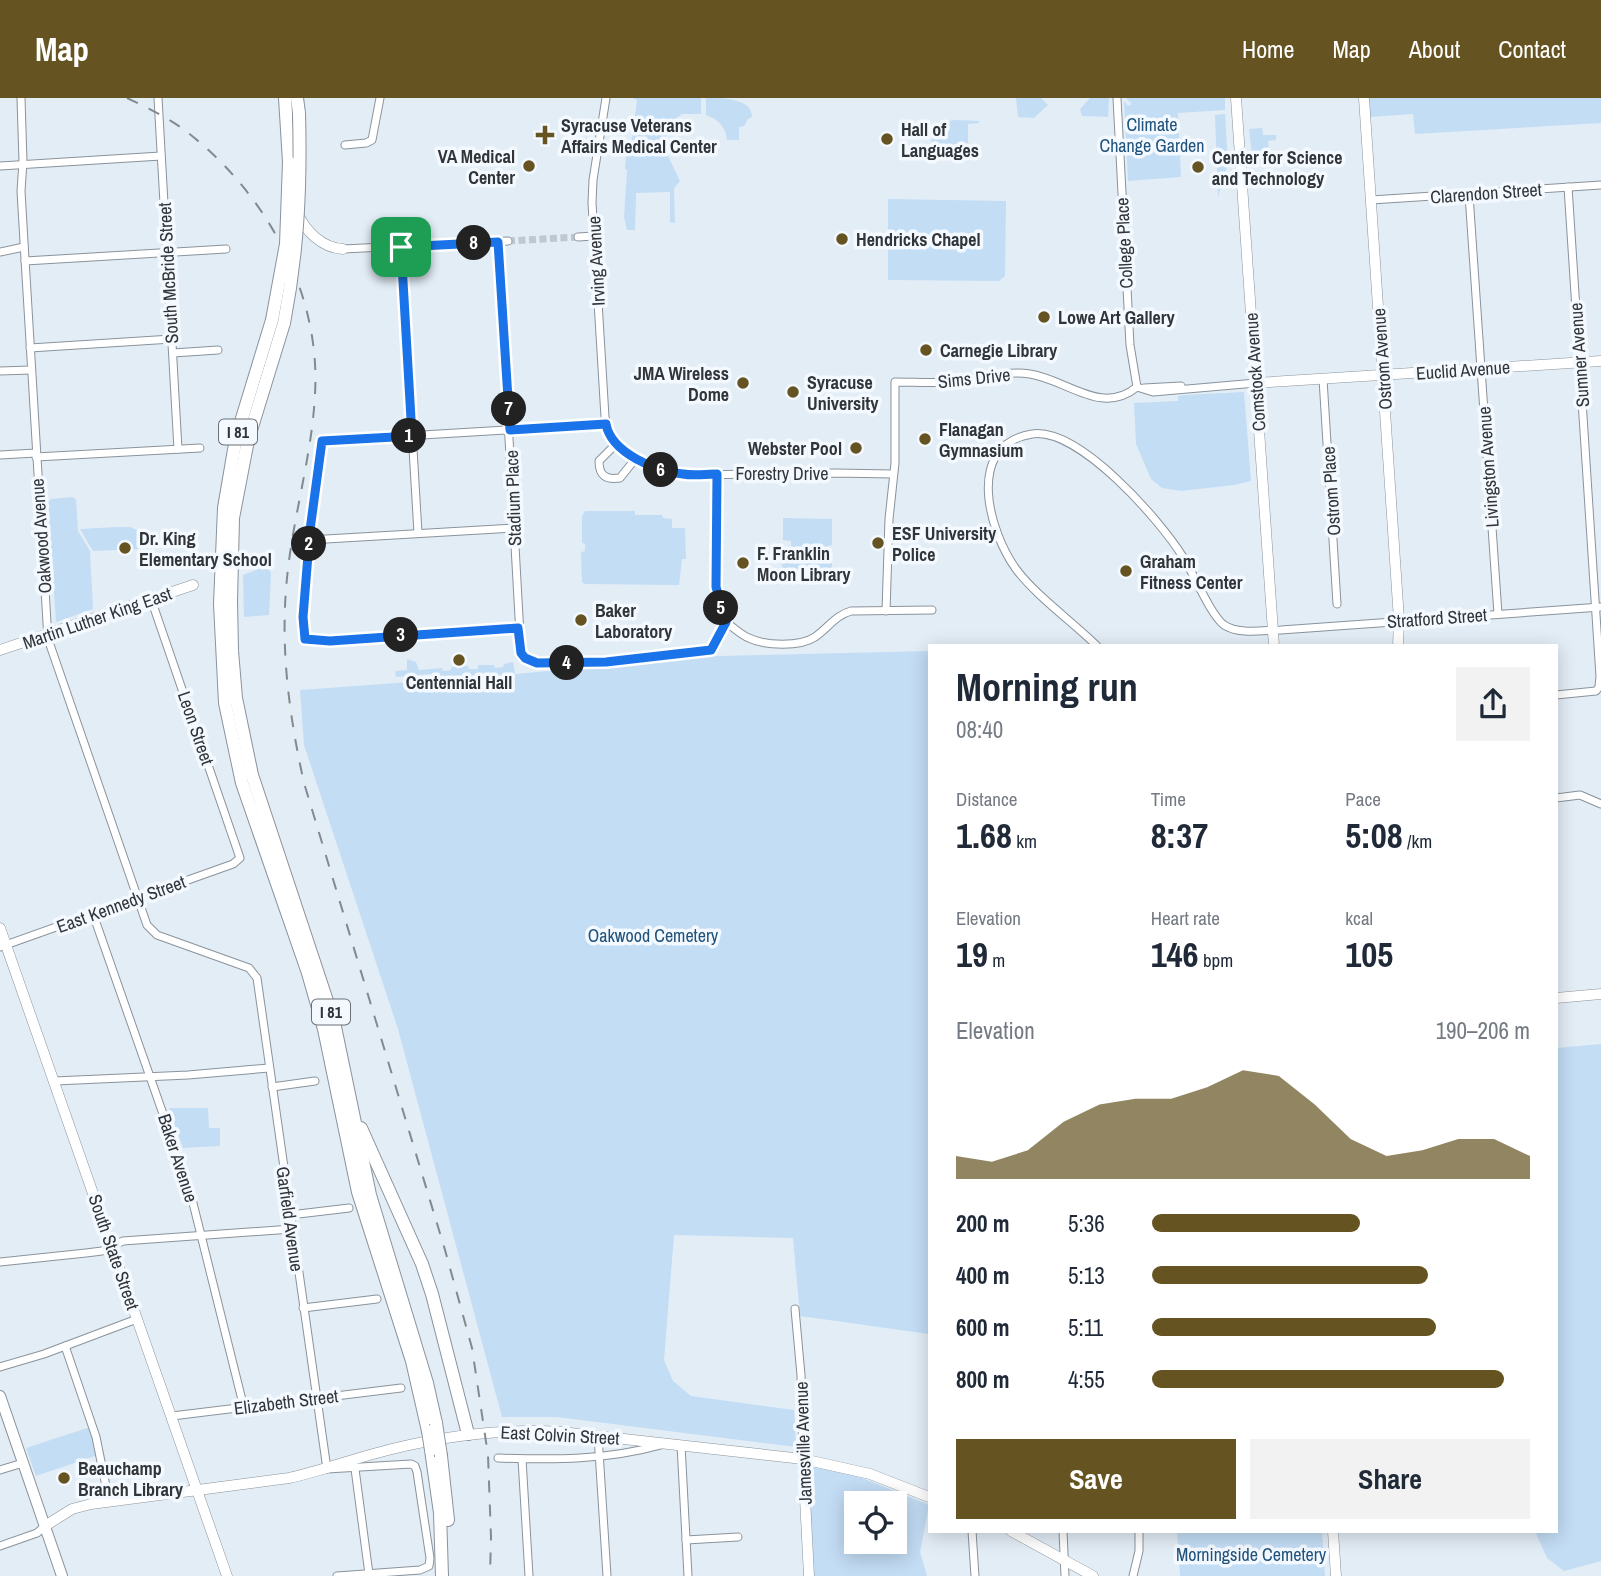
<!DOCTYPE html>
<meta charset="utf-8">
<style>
:root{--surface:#fff;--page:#f2f2f3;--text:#1f2937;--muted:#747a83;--accent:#655421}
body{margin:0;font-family:"Archivo Narrow",sans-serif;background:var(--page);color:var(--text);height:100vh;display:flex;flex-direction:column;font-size:26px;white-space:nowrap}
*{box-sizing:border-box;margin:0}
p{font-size:23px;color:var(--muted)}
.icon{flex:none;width:38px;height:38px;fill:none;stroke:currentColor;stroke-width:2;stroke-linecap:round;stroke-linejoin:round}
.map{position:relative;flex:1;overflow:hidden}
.panel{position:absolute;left:928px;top:546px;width:630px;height:889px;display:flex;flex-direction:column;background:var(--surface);border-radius:0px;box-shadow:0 4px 18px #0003}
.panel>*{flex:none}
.tools{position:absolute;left:844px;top:1393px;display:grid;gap:14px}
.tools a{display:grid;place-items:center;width:63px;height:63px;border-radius:0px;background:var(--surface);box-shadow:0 4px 18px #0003;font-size:35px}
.pin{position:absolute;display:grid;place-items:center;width:60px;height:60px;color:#fff;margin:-30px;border-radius:14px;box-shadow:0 4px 10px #0006}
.km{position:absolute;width:35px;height:35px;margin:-18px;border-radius:50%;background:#222;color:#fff;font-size:19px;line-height:35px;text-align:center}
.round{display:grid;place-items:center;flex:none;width:74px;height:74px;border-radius:0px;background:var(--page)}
.head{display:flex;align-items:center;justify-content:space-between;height:119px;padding:0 28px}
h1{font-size:38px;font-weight:700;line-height:52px}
.stats{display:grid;grid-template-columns:repeat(3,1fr);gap:10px;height:119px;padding:7px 28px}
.stats div{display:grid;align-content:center}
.stats b{font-size:35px;font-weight:700}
.stats small{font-size:19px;font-weight:400}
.stats p{font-size:19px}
.chart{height:196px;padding:14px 28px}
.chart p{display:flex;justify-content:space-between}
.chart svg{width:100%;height:126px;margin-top:7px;fill:var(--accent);opacity:.7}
.action{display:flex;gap:14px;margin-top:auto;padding:14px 28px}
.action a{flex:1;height:80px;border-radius:0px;background:var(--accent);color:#fff;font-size:28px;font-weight:700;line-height:80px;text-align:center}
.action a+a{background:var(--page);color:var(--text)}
ul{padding:0 28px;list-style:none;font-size:23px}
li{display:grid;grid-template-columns:112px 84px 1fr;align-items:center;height:52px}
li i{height:18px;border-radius:9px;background:var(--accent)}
header{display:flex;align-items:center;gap:42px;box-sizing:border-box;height:98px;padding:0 35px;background:var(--accent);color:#fff}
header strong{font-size:33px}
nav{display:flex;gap:38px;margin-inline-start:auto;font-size:24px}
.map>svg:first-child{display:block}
.green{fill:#c3ddf5;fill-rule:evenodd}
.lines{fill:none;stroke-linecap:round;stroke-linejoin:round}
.street-tunnel{stroke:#bfc8d0;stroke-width:7;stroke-dasharray:7 3.5;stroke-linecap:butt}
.street-casing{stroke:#8a939b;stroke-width:9}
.secondary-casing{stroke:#8a939b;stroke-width:11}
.primary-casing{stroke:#8a939b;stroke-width:12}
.highway-casing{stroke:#8a939b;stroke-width:14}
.street{stroke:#fff;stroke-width:7}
.secondary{stroke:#fff;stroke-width:10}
.primary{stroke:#fff;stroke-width:10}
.highway{stroke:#fff;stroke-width:12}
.rail{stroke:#838990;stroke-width:2;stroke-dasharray:12 12;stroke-linecap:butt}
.highway-bridge-casing{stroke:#8a939b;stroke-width:14;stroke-linecap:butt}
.highway-bridge{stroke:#fff;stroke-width:12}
.route-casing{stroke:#fff;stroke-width:14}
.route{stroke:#1a73e8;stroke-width:9}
.poi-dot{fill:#655421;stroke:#f3f9ff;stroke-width:2.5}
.labels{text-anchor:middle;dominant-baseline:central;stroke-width:7;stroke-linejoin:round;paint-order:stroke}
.shield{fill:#f3f9ff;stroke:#6b7074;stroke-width:2}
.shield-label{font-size:16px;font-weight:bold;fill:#313539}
.park-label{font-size:18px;fill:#20527b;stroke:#f3f9ff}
.poi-label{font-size:18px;font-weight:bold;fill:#313539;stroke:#f3f9ff;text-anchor:start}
.street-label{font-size:18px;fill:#313539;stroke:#f3f9ff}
</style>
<header>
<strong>Map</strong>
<nav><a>Home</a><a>Map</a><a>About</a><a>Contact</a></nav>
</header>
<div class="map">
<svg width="1601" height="1478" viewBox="0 0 1601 1478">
<rect width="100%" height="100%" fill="#e3edf6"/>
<g class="green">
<polygon points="633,0 701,0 701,16 682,16 666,29 668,58 680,83 674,90 675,125 670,124 670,94 636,95 635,132 627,132 624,119 627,72 625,71 626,58 630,58 637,2"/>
<path d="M706,0C723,0 752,0 752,19L748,21L744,28L739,29V42H727C726,29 718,21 706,17Z"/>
<polygon points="1016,0 1041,0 1048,7 1034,20 1018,19"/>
<polygon points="1090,0 1109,0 1108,19 1082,18 1080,11"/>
<polygon points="1126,0 1225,0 1225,12 1178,15 1181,79 1128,83 1124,3 1128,8 1132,6"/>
<polygon points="1367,0 1601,0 1601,25 1415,36 1413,16 1370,19"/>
<polygon points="1225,16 1228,66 1218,99 1215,17"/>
<path d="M955,22L979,23V25L968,26V47L957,46V50H932C929,34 940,24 955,22Z"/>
<polygon points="1262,30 1263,37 1276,37 1276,42 1268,43 1269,54 1276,58 1277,64 1253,66 1249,31"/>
<polygon points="888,101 1006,103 1005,178 999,183 888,182"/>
<polygon points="1244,294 1251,383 1234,387 1181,393 1162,390 1151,381 1136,346 1134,305 1178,303 1178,298 1185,297"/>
<polygon points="73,399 76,402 78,433 90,453 93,511 56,524 48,404 51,401"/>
<polygon points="585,413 635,413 635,417 662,417 663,420 672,421 672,430 685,430 686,461 682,461 679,487 584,486 582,484 581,454 585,453 585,446 582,445 582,418"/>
<polygon points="783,420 832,421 832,447 828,448 828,457 832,457 832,484 782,483 782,464 785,464 785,461 791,460 791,443 783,442"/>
<polygon points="116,429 130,429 137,432 138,451 93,453 80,431"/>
<polygon points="264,469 268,470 271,475 269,517 244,519 243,477"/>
<polygon points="929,553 929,1236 800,1218 793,1140 674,1137 664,1262 673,1283 691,1298 794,1312 796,1349 557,1319 502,1319 398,931 304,647 300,592 451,581 431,576 396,579 395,573 407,572 407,561 416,564 419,572 442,570 443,573 451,572 451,569 468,568 469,571 478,571 478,567 494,567 495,570 503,569 504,566 513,564 515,576 718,558"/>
<polygon points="1601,946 1601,1463 1564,1473 1547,1460 1535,1433 1556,1433 1556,950"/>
<polygon points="169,1010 208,1010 209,1030 220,1030 220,1048 183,1050"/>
<polygon points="90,1329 98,1357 36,1378 26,1350"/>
<path d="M808,1367L847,1374L929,1407L920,1454L927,1478H814ZM856,1405H894V1444H856Z"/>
<polygon points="1177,1433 1322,1433 1325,1478 1180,1478"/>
</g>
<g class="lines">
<polyline class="street-tunnel" points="508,143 578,139"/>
<g class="street-casing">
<g id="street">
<polyline points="21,0 23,64 21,93 25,161 48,541 147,827 157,837 249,870 257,880 327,1371 411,1366 415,1368 417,1374 430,1460 429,1468 420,1472 337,1478"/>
<polyline points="158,0 178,351"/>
<polyline points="606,0 593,82 592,105 605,319 610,338 625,352 640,362 671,375 685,377 836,375 893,376"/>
<polyline points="1117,0 1130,247 1137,289"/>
<polyline points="345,47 366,45 372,42 380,0"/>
<polyline points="0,68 161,58"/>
<polyline points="1469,97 1498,516"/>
<polyline points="1371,102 1601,87"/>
<polyline points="578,139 594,138"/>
<path d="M498,144L521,555L531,564C565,570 602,563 635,559C659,556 683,555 707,554C718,549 719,533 726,524"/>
<polyline points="401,149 418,435"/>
<polyline points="343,151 508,143"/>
<polyline points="0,154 24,149"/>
<polyline points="25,163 226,151"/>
<polyline points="30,250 172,241"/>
<polyline points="173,255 218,252"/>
<polyline points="0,273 31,272"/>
<polyline points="1323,281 1337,506"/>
<polyline points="1137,289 1153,294 1256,285"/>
<polyline points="1144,290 1181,288"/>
<path d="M617,345L599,363C599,378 606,382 620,380L636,360"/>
<polyline points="0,357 36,355"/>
<polyline points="36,359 200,350"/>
<polyline points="717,376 716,489 726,524"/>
<polyline points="309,442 515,430"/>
<path d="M886,513L889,421L895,365V284C917,284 939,286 960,283C983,280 1008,272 1030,276C1068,282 1101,318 1137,289"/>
<path d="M726,524C733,529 741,537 749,540C765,548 800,549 815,539C828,530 836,517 851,513L932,512"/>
<polyline points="518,530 330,543 305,541 303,519 311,423 322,343 606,326"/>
<path d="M1097,548C1074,525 1035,497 1016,471C989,434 964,347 1032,336C1079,329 1160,422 1183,459C1194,476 1210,516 1224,527C1239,537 1264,532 1281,532L1601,509"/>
<polyline points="1556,597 1596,593 1599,589 1600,578 1568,89"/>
<polyline points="1556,700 1580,697 1601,706"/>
<polyline points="93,816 190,1093 244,1310"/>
<polyline points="0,849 233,766 240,760 151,501"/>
<polyline points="55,983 188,977 269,970"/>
<polyline points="272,989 315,983"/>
<polyline points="290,1117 349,1110"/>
<polyline points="0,1164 86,1155 102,1153 123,1143 292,1131"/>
<polyline points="303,1210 377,1201"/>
<polyline points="795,1211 801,1277 803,1361"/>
<polyline points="65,1248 96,1339 109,1403"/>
<polyline points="0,1269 44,1256 137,1221"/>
<polyline points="172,1318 401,1290"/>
<polyline points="598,1338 607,1478"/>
<polyline points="681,1347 688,1478"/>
<path d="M498,1360C554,1362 607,1362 661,1347"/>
<polyline points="522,1361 529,1478"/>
<polyline points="355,1371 369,1476"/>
<polyline points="0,1372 23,1365"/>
<polyline points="972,1433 975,1478"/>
<polyline points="1063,1433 1065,1478"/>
<polyline points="686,1442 738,1439"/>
<polyline points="0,1448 37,1435 45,1428"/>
<polyline points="1133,1478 1139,1453 1139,1433"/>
</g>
</g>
<g class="secondary-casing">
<g id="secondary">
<polyline points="1236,0 1274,548"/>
<polyline points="1364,0 1399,522 1398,548"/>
<path d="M297,114C305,133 322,150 343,151"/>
<polyline points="1256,285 1601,263"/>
<polyline points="0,552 193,487"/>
<polyline points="0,830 227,1478"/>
<polyline points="1556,900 1601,896"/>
<polyline points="803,1361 809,1478"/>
<path d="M45,1428L72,1411L91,1406L289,1380C317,1374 344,1364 373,1356C435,1339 496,1330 561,1334L803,1361L870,1376L929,1399"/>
<polyline points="1011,1433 1093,1478"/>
<polyline points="1333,1433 1336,1478"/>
</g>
</g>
<g class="primary-casing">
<polyline id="primary" points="0,1298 62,1478"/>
</g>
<g class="highway-casing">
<g id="highway">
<polyline points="285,0 289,64"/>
<polyline points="297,0 299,15"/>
<polyline points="272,222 236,340 224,410 220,506 225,605 242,685 308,875 324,931 358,1094 412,1263 428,1333"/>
<polyline points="284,225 248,342 233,420 231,503 232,553 236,600 252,677 334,924 370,1097 427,1285 436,1325"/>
<polyline points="361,1030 422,1166 432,1196 468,1336"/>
<polyline points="431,1352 440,1415 442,1478"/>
<polyline points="441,1358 448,1422"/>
</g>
</g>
<use href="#street" class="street"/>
<use href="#secondary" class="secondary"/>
<use href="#primary" class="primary"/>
<use href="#highway" class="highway"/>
<path class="rail" d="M127,0C148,10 169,20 187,34C266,95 321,195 315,296C312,358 293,418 287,480C280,550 289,617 304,685L445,1152L472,1250L488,1357L491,1439L490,1478"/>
<g class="highway-bridge-casing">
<g id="highway-bridge">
<polyline points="272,222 286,146 289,64"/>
<path d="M284,225C298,153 301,88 299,15"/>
<polyline points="436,1325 441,1358"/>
<polyline points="428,1333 431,1352"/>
</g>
</g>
<use href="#highway-bridge" class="highway-bridge"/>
</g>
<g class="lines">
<g class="route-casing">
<path id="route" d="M498,144L510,332L606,326C611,355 657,374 683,376C694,378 706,376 717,376L716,489L726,524L711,552L606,564L537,565L525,560L521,555L518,530L330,543L305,541L303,519L310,432L322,343L412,338L401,149Z"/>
</g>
<use href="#route" class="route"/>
</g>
<g class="poi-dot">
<path d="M541.5 26.5h7v7h7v7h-7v7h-7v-7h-7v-7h7z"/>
<circle cx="887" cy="41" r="7"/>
<circle cx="529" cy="68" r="7"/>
<circle cx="1198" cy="69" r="7"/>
<circle cx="842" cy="141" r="7"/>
<circle cx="1044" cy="219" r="7"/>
<circle cx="926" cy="252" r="7"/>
<circle cx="743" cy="285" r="7"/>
<circle cx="793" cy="294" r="7"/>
<circle cx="925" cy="341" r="7"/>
<circle cx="856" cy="350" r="7"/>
<circle cx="878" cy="445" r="7"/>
<circle cx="125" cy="450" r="7"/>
<circle cx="743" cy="465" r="7"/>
<circle cx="1126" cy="473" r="7"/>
<circle cx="581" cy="522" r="7"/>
<circle cx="459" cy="562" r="7"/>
<circle cx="64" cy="1380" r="7"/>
</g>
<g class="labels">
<g class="shield">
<rect x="219" y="321.5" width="38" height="25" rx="5"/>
<rect x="312" y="901.5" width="38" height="25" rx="5"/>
</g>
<g class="shield-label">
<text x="238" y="334">I 81</text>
<text x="331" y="914">I 81</text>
</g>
<g class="park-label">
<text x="1152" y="26">Climate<tspan x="1152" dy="21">Change Garden</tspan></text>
<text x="653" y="837">Oakwood Cemetery</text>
<text x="1251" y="1456">Morningside Cemetery</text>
</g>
<g class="poi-label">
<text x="561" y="27">Syracuse Veterans<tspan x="561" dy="21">Affairs Medical Center</tspan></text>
<text x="901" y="31">Hall of<tspan x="901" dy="21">Languages</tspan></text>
<text x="515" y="58" text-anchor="end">VA Medical<tspan x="515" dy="21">Center</tspan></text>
<text x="1212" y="59">Center for Science<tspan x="1212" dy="21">and Technology</tspan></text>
<text x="856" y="141">Hendricks Chapel</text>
<text x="1058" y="219">Lowe Art Gallery</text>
<text x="940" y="252">Carnegie Library</text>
<text x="729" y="275" text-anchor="end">JMA Wireless<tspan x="729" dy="21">Dome</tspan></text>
<text x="807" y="284">Syracuse<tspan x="807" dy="21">University</tspan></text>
<text x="939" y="331">Flanagan<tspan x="939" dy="21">Gymnasium</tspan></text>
<text x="842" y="350" text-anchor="end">Webster Pool</text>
<text x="892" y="435">ESF University<tspan x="892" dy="21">Police</tspan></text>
<text x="139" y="440">Dr. King<tspan x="139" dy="21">Elementary School</tspan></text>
<text x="757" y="455">F. Franklin<tspan x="757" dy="21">Moon Library</tspan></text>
<text x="1140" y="463">Graham<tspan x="1140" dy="21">Fitness Center</tspan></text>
<text x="595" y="512">Baker<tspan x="595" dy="21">Laboratory</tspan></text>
<text x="459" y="584" text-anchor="middle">Centennial Hall</text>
<text x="78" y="1370">Beauchamp<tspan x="78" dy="21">Branch Library</tspan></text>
</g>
<g class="street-label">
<text transform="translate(1486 95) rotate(-4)">Clarendon Street</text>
<text transform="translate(1124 145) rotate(-93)">College Place</text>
<text transform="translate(596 163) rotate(-93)">Irving Avenue</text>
<text transform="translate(168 175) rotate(-93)">South McBride Street</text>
<text transform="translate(1579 257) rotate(-94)">Sumner Avenue</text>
<text transform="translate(1382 261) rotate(-94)">Ostrom Avenue</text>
<text transform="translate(1463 272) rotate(-4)">Euclid Avenue</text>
<text transform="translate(1255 274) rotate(-94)">Comstock Avenue</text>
<text transform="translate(974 280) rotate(-6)">Sims Drive</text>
<text transform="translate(1488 369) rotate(-94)">Livingston Avenue</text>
<text x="782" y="375">Forestry Drive</text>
<text transform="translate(1331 393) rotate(-94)">Ostrom Place</text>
<text transform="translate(513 400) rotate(-92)">Stadium Place</text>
<text transform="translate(41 438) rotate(-94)">Oakwood Avenue</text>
<text transform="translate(97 520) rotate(-19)">Martin Luther King East</text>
<text transform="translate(1437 520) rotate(-4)">Stratford Street</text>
<text transform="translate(196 630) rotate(71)">Leon Street</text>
<text transform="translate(121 806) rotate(-20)">East Kennedy Street</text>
<text transform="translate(178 1060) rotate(72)">Baker Avenue</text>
<text transform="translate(290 1121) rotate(82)">Garfield Avenue</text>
<text transform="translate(114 1154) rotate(71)">South State Street</text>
<text transform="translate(286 1304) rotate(-7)">Elizabeth Street</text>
<text transform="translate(560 1337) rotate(3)">East Colvin Street</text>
<text transform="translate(803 1345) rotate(-92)">Jamesville Avenue</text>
</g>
</g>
</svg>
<div class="tools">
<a><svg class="icon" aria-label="locate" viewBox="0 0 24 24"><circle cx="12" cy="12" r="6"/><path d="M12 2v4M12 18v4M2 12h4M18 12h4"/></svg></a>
</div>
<div class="pin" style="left:401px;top:149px;background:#1e9e55"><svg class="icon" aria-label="arrive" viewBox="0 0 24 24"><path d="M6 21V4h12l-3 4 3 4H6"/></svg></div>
<b class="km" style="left:409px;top:338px">1</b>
<b class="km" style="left:309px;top:446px">2</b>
<b class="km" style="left:401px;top:537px">3</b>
<b class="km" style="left:567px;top:565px">4</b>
<b class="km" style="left:721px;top:510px">5</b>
<b class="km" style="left:661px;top:372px">6</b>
<b class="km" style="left:509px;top:311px">7</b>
<b class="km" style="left:474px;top:145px">8</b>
<section class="panel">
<div class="head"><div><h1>Morning run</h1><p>08:40</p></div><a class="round"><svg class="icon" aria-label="share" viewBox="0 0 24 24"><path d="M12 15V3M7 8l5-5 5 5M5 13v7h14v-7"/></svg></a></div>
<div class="stats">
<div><p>Distance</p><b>1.68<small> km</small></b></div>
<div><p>Time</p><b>8:37</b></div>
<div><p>Pace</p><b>5:08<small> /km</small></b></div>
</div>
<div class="stats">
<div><p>Elevation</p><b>19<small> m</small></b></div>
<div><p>Heart rate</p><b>146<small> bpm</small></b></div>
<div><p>kcal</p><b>105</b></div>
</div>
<div class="chart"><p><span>Elevation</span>190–206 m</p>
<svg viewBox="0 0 160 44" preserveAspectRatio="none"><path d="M0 44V36L10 38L20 34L30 24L40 18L50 16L60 16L70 12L80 6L90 8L100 18L110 30L120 36L130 34L140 30L150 30L160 36V44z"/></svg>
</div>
<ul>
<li><b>200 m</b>5:36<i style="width:55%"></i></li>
<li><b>400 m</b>5:13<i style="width:73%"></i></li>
<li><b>600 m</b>5:11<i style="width:75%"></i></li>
<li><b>800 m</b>4:55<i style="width:93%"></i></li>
</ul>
<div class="action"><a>Save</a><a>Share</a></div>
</section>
</div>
